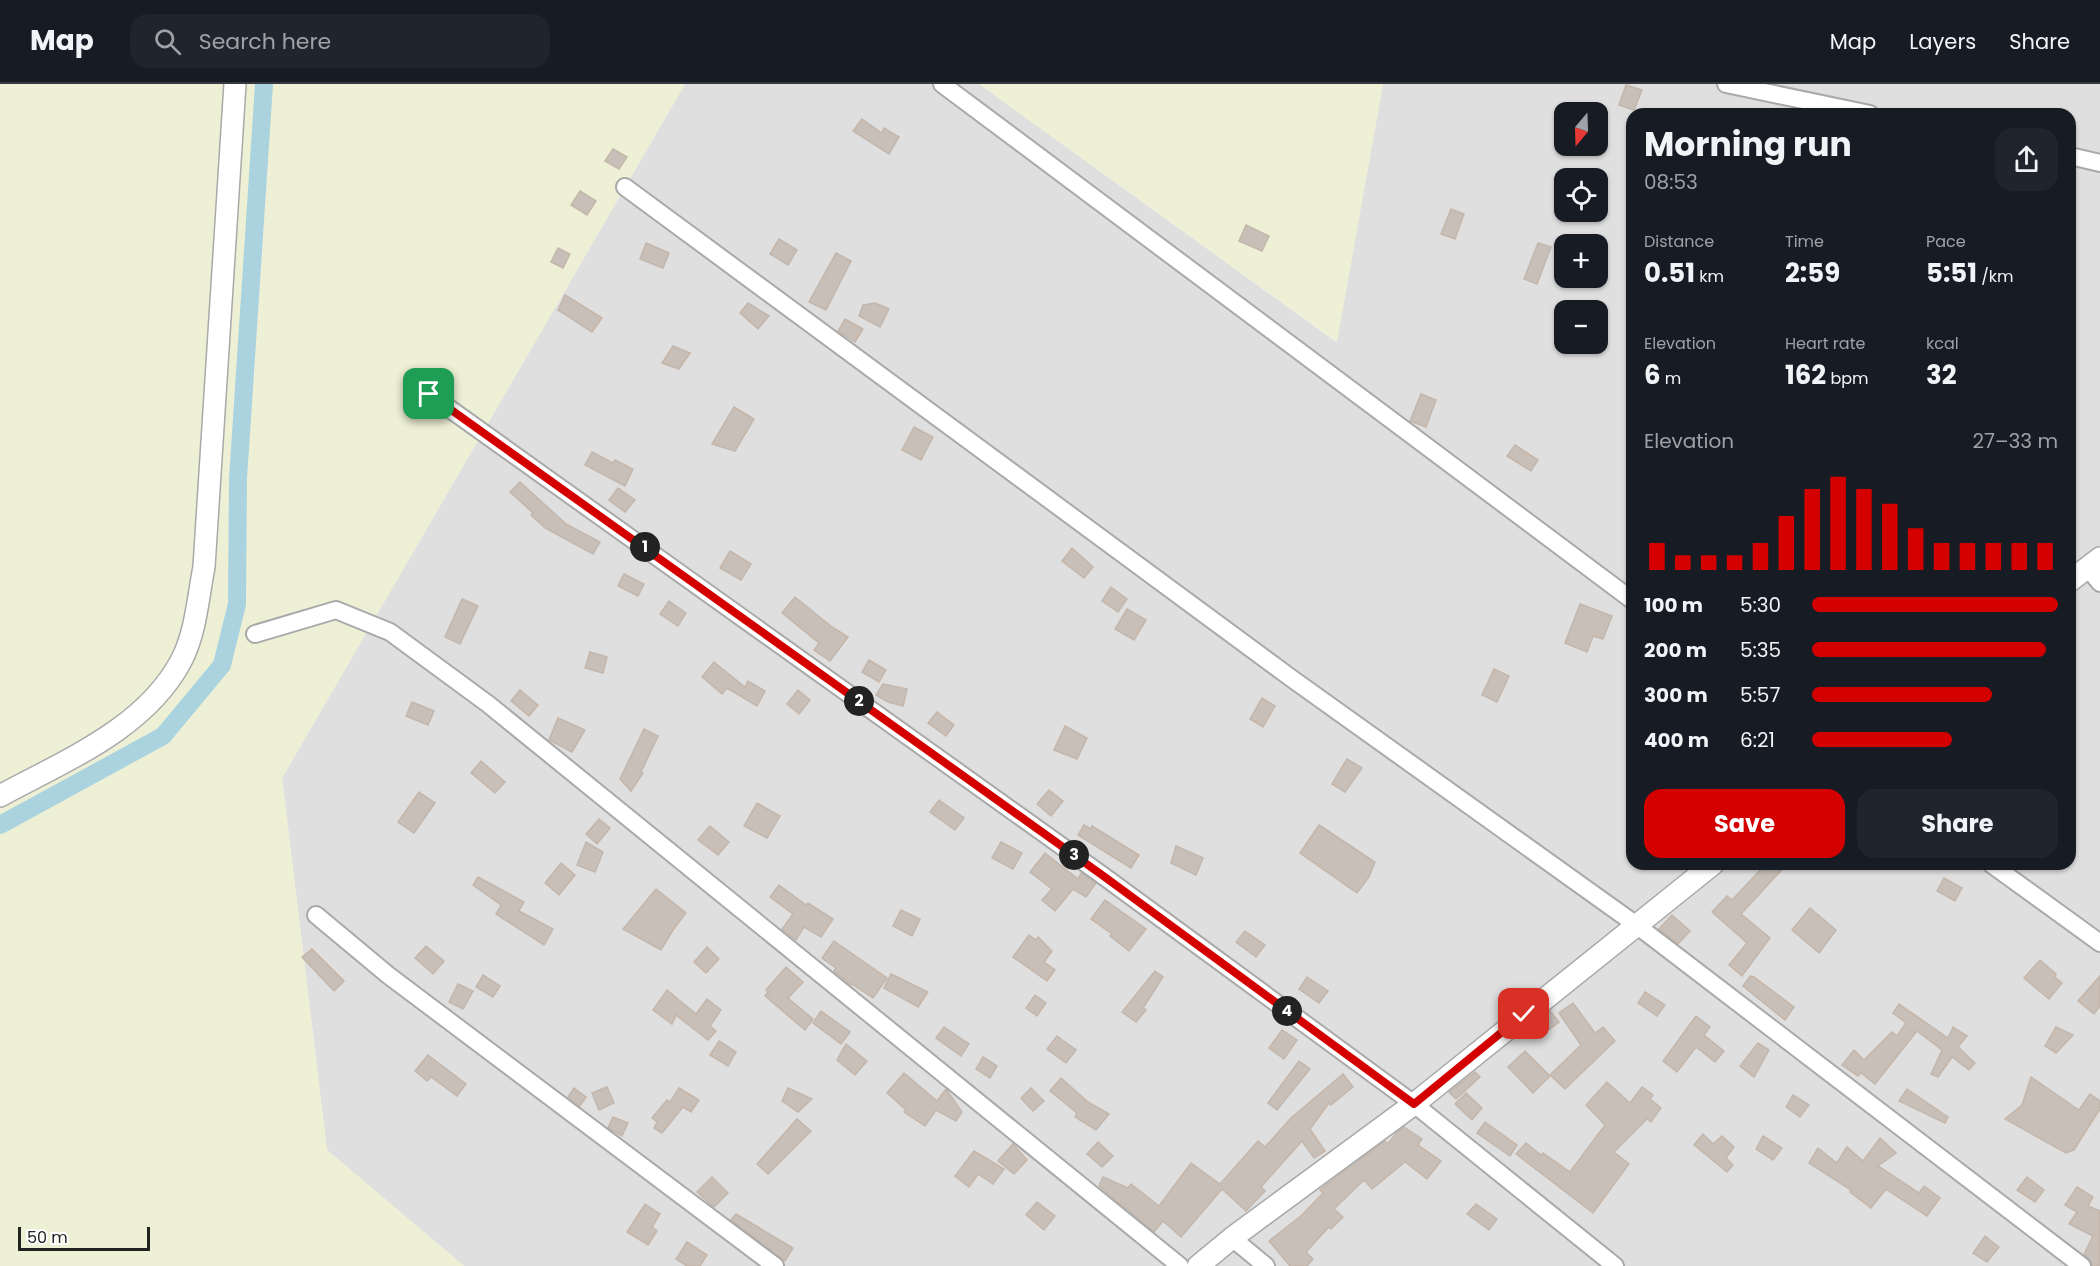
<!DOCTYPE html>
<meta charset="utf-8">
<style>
:root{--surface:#171b24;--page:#20242c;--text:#f1f3f6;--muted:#9ea1a6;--line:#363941;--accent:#d40000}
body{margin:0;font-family:Poppins,sans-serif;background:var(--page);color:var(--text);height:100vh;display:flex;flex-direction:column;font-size:22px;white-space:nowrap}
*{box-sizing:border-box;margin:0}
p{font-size:20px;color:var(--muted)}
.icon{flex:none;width:33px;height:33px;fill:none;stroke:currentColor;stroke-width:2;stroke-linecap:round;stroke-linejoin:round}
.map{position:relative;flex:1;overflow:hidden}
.side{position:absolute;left:1626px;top:24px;width:450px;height:762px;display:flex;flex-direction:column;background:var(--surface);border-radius:18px;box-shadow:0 2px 4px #0004}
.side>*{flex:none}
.needle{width:39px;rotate:199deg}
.tools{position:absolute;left:1554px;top:18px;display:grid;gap:12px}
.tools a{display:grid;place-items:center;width:54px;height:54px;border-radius:12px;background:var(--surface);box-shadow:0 2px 4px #0004;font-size:30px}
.scale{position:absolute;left:18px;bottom:15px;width:132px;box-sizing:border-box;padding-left:6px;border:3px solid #222;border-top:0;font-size:16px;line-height:21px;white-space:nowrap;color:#222;-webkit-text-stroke:4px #fff;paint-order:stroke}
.pin{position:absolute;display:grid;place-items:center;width:51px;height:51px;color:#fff;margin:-26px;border-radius:12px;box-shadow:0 3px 9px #0006}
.km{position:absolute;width:30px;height:30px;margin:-15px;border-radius:50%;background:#222;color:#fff;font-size:16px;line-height:30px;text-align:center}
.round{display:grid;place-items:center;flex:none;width:63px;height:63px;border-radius:18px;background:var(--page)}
.summary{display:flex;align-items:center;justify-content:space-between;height:102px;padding:0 18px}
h1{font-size:33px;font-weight:700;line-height:45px}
.stats{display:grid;grid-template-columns:repeat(3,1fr);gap:9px;height:102px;padding:6px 18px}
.stats div{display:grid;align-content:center}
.stats b{font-size:26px;font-weight:700}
.stats small{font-size:16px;font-weight:400}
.stats p{font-size:16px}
.chart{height:168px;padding:12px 18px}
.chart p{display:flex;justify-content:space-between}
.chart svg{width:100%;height:108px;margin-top:6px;stroke:var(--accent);stroke-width:6}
.action{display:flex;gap:12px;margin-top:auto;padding:12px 18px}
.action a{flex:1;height:69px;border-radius:18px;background:var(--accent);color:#fff;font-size:24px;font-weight:700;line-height:69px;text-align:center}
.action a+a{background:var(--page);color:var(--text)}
ul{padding:0 18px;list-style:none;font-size:20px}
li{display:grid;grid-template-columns:96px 72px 1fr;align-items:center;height:45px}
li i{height:15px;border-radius:8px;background:var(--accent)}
header{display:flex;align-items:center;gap:36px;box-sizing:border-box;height:84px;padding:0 30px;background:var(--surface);border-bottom:2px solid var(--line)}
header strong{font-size:28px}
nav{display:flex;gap:33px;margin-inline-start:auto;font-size:21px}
.search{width:420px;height:54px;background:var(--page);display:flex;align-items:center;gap:15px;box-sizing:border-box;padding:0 21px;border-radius:18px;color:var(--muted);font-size:22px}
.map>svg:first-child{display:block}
.residential{fill:#e0dfdf;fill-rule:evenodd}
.farmland{fill:#eef0d5}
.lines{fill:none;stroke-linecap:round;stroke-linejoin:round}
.canal{stroke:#aad3df;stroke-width:18}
.building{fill:#c7bfb8;stroke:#c4b6ab;stroke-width:1.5}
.minor-casing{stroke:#a9a9a9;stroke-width:20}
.tertiary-casing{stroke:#a9a9a9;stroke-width:24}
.minor{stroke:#fff;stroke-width:16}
.tertiary{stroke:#fff;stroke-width:21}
.route-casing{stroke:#fff;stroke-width:12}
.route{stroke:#d40000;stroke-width:8}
</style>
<header>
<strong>Map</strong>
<div class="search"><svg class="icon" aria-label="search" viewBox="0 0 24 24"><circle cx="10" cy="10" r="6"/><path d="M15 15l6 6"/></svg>Search here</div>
<nav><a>Map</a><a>Layers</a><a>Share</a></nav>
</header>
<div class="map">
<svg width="2100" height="1182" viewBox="0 0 2100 1182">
<rect width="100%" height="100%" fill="#f2efe9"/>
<path class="residential" d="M685,0H979L1336,258L1383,0H2100V1182H464L327,1066L282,694ZM1564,28H1598V62H1564ZM1632,30H2070V780H1632ZM1564,94H1598V128H1564ZM1564,160H1598V194H1564ZM1564,226H1598V260H1564Z"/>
<g class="farmland">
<polygon points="0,0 685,0 282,694 327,1066 464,1182 0,1182"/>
<polygon points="979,0 1383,0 1337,258"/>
</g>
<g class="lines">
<polyline class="canal" points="0,741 163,652 222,581 237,520 238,395 264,0"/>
</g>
<g class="building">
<polygon points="1626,1 1642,6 1634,26 1619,21"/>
<polygon points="862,35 882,49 884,44 899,53 889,70 853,47"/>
<polygon points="613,65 627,73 619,85 605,77"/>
<polygon points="580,107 596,117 587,131 571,121"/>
<polygon points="1451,125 1464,130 1455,155 1441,150"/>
<polygon points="1246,141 1269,152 1262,167 1239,157"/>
<polygon points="779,155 797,166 788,181 770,170"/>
<polygon points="646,159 669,169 663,184 640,175"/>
<polygon points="1538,159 1551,163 1537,200 1524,195"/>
<polygon points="558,164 570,170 563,184 551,178"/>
<polygon points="836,169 851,177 826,226 809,218"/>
<polygon points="565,211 602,234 592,248 558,226"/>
<polygon points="748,219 769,232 758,245 740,229"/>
<polygon points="875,219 889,225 880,243 859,232 863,221"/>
<polygon points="845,235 863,245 855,258 838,247"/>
<polygon points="673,262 690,269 679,285 662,279"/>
<polygon points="1421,310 1436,316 1426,343 1410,337"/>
<polygon points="734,323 754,335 735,367 712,360"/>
<polygon points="914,343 933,353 921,376 902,366"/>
<polygon points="1515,361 1538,376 1531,387 1507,372"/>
<polygon points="592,368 613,379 615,376 633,385 625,402 585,381"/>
<polygon points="520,398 566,440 600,458 593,470 545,444 531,431 533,429 510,408"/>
<polygon points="618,404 635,416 625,428 609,416"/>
<polygon points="1072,464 1093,483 1084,494 1062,477"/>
<polygon points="730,467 751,480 741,496 720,484"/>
<polygon points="624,490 644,500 638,512 618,502"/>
<polygon points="1111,503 1127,515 1118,528 1102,517"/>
<polygon points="795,513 832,543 848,553 830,577 814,566 819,559 782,529"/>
<polygon points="462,515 478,522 460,560 445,553"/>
<polygon points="669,517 686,529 678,542 660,530"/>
<polygon points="1580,520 1612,532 1603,555 1593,552 1587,568 1565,559"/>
<polygon points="1127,525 1146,536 1134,556 1115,545"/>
<polygon points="590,568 607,573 603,589 585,584"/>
<polygon points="869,576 886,586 879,598 862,588"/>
<polygon points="714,578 745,603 748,597 765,607 757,622 727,604 722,610 702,593"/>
<polygon points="1494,585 1509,592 1497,618 1482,611"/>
<polygon points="883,600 907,605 903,622 888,618 876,611"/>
<polygon points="520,606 538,621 529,632 511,617"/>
<polygon points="798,606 810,616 799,630 787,620"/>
<polygon points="1262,614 1275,622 1263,643 1250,635"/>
<polygon points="412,618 434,627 428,641 406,632"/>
<polygon points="937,628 954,641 946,652 928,639"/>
<polygon points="558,634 585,646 572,668 549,656"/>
<polygon points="1065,642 1087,654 1077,675 1054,666"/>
<polygon points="644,645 658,652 641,688 643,689 631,707 620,695"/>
<polygon points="1347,675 1362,684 1345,708 1332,700"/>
<polygon points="481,677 505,698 495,709 471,689"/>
<polygon points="1049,706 1063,717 1051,732 1037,720"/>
<polygon points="419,708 435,719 414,749 398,738"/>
<polygon points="939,716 964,734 955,746 930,728"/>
<polygon points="757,719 780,732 767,754 744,742"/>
<polygon points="599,735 610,744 597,760 586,750"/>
<polygon points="1084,741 1091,745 1092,742 1139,771 1131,784 1078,751"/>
<polygon points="1319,741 1375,778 1369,793 1357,809 1300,769"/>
<polygon points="710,742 729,758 718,771 698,756"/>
<polygon points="586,758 603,768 595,788 577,781"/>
<polygon points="1001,758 1022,769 1013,785 992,774"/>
<polygon points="1176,762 1203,774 1196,791 1171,779"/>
<polygon points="1045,769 1078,795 1081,789 1096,799 1086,813 1073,805 1055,827 1042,816 1052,805 1030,788"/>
<polygon points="561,779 575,791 559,811 545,799"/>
<polygon points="1766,780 1787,780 1741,830 1770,854 1742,892 1729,881 1747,859 1712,828 1727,812 1732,816"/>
<polygon points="478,793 524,818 519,827 553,845 544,861 496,830 501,821 473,801"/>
<polygon points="1944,794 1962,804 1955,817 1937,807"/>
<polygon points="779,801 806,821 808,819 833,835 821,853 804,843 796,856 782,845 793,830 770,813"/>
<polygon points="656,805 686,829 673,846 661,866 623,845"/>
<polygon points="1105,816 1146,845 1129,867 1110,852 1112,850 1091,835"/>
<polygon points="1810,824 1836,846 1819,869 1792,846"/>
<polygon points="901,826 920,835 912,852 893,842"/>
<polygon points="1672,831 1690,847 1678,860 1659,845"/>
<polygon points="1245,847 1265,861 1256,873 1236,858"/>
<polygon points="1029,851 1036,856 1038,853 1052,867 1044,878 1055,886 1047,897 1013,873"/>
<polygon points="834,857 887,894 873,914 852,900 851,901 834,887 836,884 822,874"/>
<polygon points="426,862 444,877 433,890 415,874"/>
<polygon points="707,863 719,875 706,889 694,878"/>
<polygon points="312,865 344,897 334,907 302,873"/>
<polygon points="2040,876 2056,890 2055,893 2062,899 2049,915 2024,894"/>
<polygon points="786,883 803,898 788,914 813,935 805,946 765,912 768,908 766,906"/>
<polygon points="1155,887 1163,893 1143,924 1146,926 1136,938 1122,928"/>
<polygon points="891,890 928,908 918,923 884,904"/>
<polygon points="483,891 500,902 493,913 476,903"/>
<polygon points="1750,892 1754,893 1794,923 1785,936 1743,902"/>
<polygon points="2100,892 2100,922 2094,930 2078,917"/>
<polygon points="1307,893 1328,907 1319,919 1299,905"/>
<polygon points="458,900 473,907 463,925 449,918"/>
<polygon points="667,906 696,930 707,915 721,926 710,942 716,947 708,956 676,931 672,940 653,926"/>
<polygon points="1645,908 1665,921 1657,932 1638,919"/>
<polygon points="1035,911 1046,919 1037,932 1026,924"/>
<polygon points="1573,919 1595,949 1603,943 1615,957 1565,1005 1550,991 1581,961 1559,929"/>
<polygon points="1899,920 1948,954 1953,943 1967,952 1958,963 1975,979 1969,986 1952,973 1938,993 1931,990 1942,966 1917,947 1875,1000 1861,989 1858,992 1842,981 1854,966 1864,976 1892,948 1897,952 1906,939 1893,929"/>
<polygon points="821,927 850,948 841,960 813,939"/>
<polygon points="1550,927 1559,938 1547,947 1538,937"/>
<polygon points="1696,932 1710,943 1704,951 1724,967 1715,978 1696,963 1677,988 1663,977"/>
<polygon points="944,943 969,960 961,972 936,954"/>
<polygon points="2056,943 2073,951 2056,969 2045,962"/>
<polygon points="1282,946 1297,956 1284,975 1269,964"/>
<polygon points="1057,952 1076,966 1066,979 1047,965"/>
<polygon points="719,957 736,968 728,982 710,971"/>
<polygon points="1758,959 1769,966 1754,993 1740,982"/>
<polygon points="846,960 867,977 855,991 837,976"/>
<polygon points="1525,967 1550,992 1533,1009 1508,983"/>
<polygon points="428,971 466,1000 457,1012 431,993 427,997 415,987"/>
<polygon points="983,973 997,982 990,994 976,985"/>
<polygon points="1299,977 1310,985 1277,1026 1268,1019"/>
<polygon points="1475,988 1480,993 1456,1015 1449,1008"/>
<polygon points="904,989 937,1017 946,1005 962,1028 956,1037 936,1026 925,1042 904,1028 906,1026 887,1009"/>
<polygon points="1343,990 1353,1003 1331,1021 1329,1019 1310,1045 1325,1067 1314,1074 1302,1057 1261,1103 1265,1107 1246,1127 1222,1105 1181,1153 1163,1137 1154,1148 1099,1102 1103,1093 1128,1104 1131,1100 1159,1122 1191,1079 1220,1100 1258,1057 1265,1063 1291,1034"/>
<polygon points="2031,993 2079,1026 2090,1010 2100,1017 2100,1025 2074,1066 2066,1069 2005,1035 2022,1021"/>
<polygon points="1061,994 1088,1018 1109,1030 1096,1046 1075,1033 1077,1029 1050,1007"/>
<polygon points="1607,998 1630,1019 1642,1003 1653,1011 1650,1015 1661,1024 1651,1038 1647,1035 1614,1068 1629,1080 1593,1129 1516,1070 1526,1059 1541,1071 1543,1069 1570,1088 1605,1041 1586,1021"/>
<polygon points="607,1003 614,1019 599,1026 592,1009"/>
<polygon points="574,1004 586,1013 580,1022 568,1013"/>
<polygon points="679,1004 699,1016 691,1028 683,1023 662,1049 654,1044 657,1038 652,1034 667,1016 670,1018"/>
<polygon points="788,1004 812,1015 798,1028 782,1017"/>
<polygon points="1031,1004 1044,1017 1033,1027 1021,1014"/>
<polygon points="1907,1005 1948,1033 1945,1039 1899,1017"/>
<polygon points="1466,1009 1482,1024 1472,1036 1455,1020"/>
<polygon points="1793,1011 1809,1021 1800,1033 1786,1023"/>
<polygon points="613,1033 628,1039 622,1052 608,1044"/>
<polygon points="797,1035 811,1047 768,1090 757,1080"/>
<polygon points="1485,1038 1517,1061 1510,1072 1477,1049"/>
<polygon points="1404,1043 1422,1055 1418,1061 1441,1077 1427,1095 1405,1078 1372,1105 1364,1096 1334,1125 1343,1133 1331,1145 1329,1143 1306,1168 1313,1175 1307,1182 1290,1182 1269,1157 1302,1131 1323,1109 1320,1106 1327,1100 1385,1057 1388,1060 1396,1049"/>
<polygon points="1703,1050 1713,1060 1722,1052 1734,1063 1726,1074 1733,1081 1727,1088 1694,1061"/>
<polygon points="1763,1052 1782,1064 1773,1076 1756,1065"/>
<polygon points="1880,1054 1896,1069 1878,1082 1919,1109 1924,1102 1940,1114 1927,1132 1886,1105 1871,1124 1850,1108 1851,1106 1809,1079 1818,1064 1837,1079 1847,1063 1863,1077"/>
<polygon points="1098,1058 1113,1072 1102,1083 1087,1070"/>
<polygon points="1013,1060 1027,1076 1014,1090 998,1077"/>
<polygon points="974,1067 1004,1085 993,1100 978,1090 969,1103 955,1092"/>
<polygon points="712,1093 728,1109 714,1123 697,1108"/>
<polygon points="2027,1093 2044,1106 2035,1118 2017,1106"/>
<polygon points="2077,1103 2093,1113 2088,1122 2100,1127 2100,1182 2092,1182 2091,1177 2084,1170 2093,1152 2069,1140 2077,1128 2065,1121"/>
<polygon points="1037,1118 1055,1132 1044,1146 1026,1131"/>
<polygon points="645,1120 660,1130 652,1143 657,1147 648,1161 627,1148"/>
<polygon points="1476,1120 1497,1135 1489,1146 1467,1130"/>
<polygon points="736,1130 793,1164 785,1177 731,1136"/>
<polygon points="1985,1152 1999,1163 1987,1178 1973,1169"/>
<polygon points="687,1158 707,1171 700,1182 687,1182 676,1175"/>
</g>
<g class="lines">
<g class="minor-casing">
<g id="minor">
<polyline points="942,0 1632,516"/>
<polyline points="1726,0 1870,30"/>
<polyline points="2070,72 2100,79"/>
<polyline points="625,103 1291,594 1635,840 2082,1182"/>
<polyline points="429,310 1102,791 1414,1020 1615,1182"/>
<polyline points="2087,483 2100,499"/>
<polyline points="255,550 336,526 390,548 488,620 1180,1182"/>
<polyline points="1991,780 2100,859"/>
<polyline points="316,831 388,891 775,1182"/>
<polyline points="1232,1154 1266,1182"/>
</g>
</g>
<g class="tertiary-casing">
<g id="tertiary">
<polyline points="2070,497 2100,474"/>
<path d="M0,712C64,677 145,645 181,577C196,549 198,513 204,483L235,0"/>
<polyline points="1198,1182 1232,1154 1414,1020 1713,780"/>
</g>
</g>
<use href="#minor" class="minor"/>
<use href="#tertiary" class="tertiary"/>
</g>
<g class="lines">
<g class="route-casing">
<polyline id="route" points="429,310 1102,791 1414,1020 1524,930"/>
</g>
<use href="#route" class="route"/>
</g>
</svg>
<div class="tools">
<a><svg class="needle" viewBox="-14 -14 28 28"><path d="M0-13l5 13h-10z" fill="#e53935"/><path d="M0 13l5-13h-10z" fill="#9ea1a6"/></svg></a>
<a><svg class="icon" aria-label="locate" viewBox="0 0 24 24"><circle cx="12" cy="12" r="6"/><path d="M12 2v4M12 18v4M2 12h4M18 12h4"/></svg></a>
<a>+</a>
<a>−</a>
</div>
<div class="scale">50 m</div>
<div class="pin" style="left:429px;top:310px;background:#1e9e55"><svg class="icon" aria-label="arrive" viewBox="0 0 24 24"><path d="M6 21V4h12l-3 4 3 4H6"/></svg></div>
<div class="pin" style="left:1524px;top:930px;background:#d93025"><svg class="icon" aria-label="check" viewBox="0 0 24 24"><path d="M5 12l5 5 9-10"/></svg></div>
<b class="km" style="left:645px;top:463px">1</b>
<b class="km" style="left:859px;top:617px">2</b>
<b class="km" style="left:1074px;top:771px">3</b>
<b class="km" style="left:1287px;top:927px">4</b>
<section class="side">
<div class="summary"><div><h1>Morning run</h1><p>08:53</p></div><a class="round"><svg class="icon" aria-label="share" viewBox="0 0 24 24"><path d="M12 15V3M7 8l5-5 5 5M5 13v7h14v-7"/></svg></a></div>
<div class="stats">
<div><p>Distance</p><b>0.51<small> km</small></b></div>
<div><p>Time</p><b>2:59</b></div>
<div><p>Pace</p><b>5:51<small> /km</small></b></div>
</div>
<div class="stats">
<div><p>Elevation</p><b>6<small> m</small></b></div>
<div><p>Heart rate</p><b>162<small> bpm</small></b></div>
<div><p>kcal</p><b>32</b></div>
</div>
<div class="chart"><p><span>Elevation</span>27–33 m</p>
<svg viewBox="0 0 160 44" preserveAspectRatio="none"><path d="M5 44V33M15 44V38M25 44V38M35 44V38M45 44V33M55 44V22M65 44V11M75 44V6M85 44V11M95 44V17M105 44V27M115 44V33M125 44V33M135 44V33M145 44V33M155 44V33"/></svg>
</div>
<ul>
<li><b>100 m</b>5:30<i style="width:100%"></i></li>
<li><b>200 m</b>5:35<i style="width:95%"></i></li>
<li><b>300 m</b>5:57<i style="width:73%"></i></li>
<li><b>400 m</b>6:21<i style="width:57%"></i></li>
</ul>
<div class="action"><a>Save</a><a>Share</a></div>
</section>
</div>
